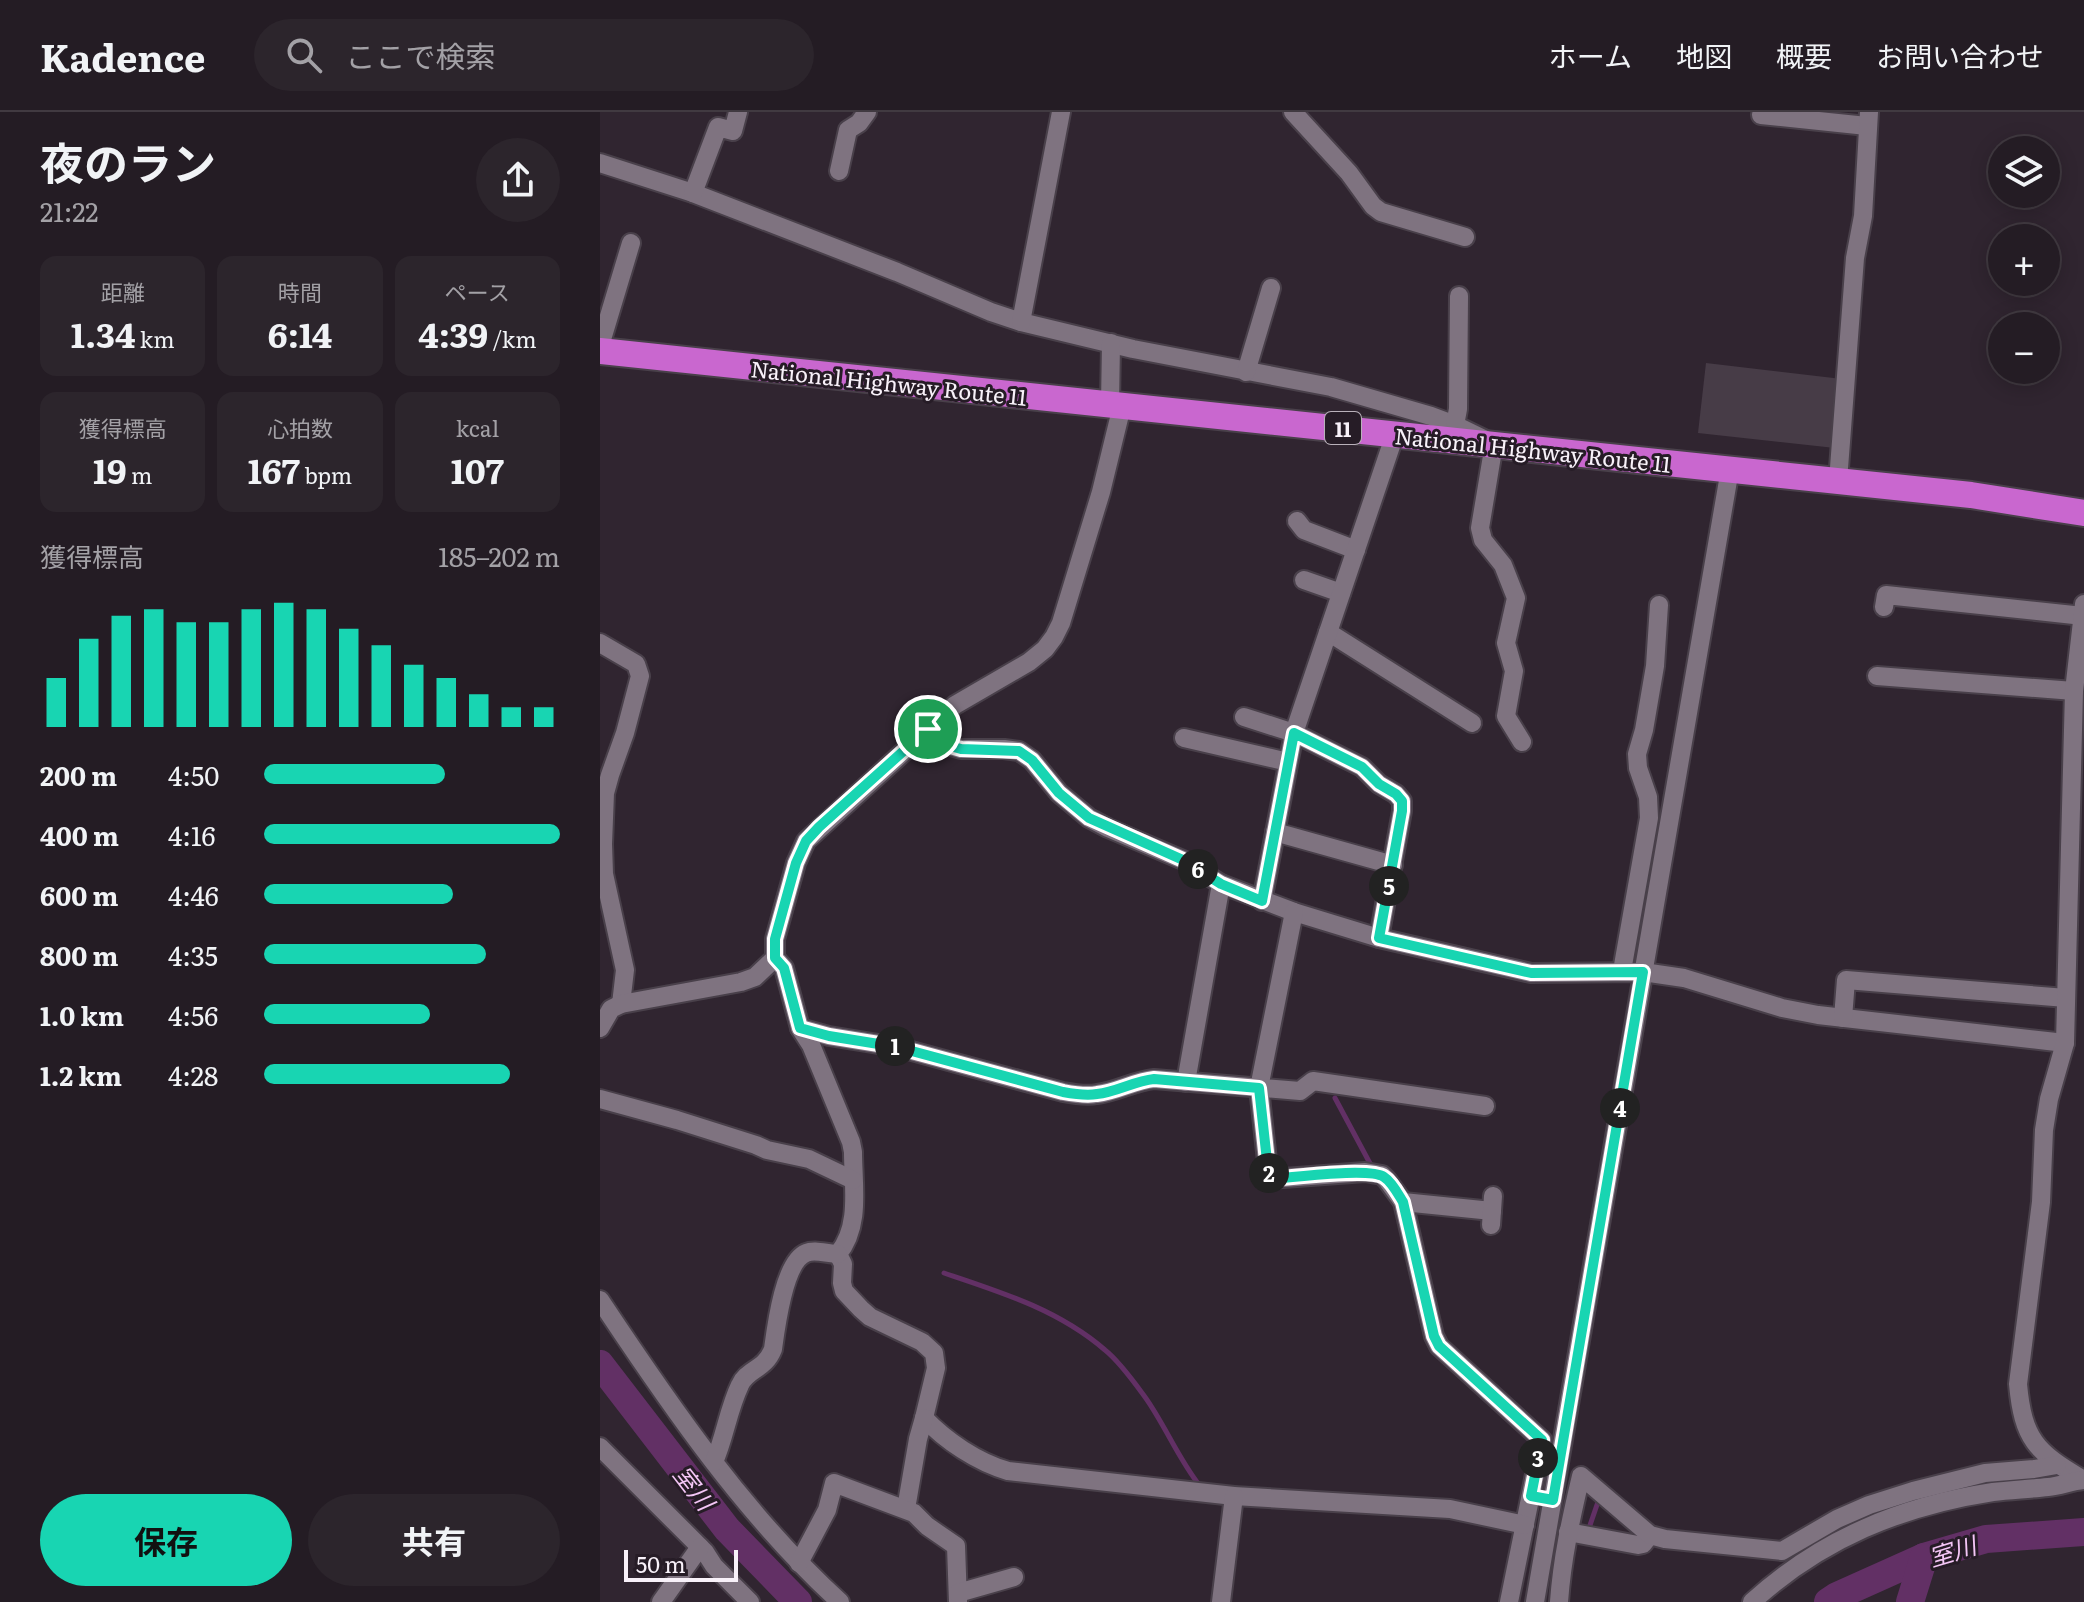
<!DOCTYPE html>
<html lang="ja">
<meta charset="utf-8">
<style>
:root{--surface:#241c24;--page:#2c252c;--text:#f1f3f6;--muted:#a3a1a6;--line:#413a41;--accent:#18d5b2}
body{margin:0;font-family:Literata,"Noto Sans JP",serif;background:var(--page);color:var(--text);height:100vh;display:flex;flex-direction:column;font-size:30px;white-space:nowrap}
*{box-sizing:border-box;margin:0}
p{font-size:26px;color:var(--muted)}
.icon{flex:none;width:44px;height:44px;fill:none;stroke:currentColor;stroke-width:2;stroke-linecap:round;stroke-linejoin:round}
.map{position:relative;flex:1;overflow:hidden}
.sheet{display:flex;flex-direction:column;background:var(--surface);width:600px}
.sheet>*{flex:none}
.tools{position:absolute;left:1388px;top:24px;display:grid;gap:16px}
.tools a{display:grid;place-items:center;width:72px;height:72px;border-radius:50%;background:var(--surface);box-shadow:0 4px 20px #0003,0 0 0 2px var(--line);font-size:40px}
.scale{position:absolute;left:24px;bottom:20px;width:114px;box-sizing:border-box;padding-left:8px;border:4px solid #f8f1f9;border-top:0;font-size:22px;line-height:28px;white-space:nowrap;color:#f8f1f9;-webkit-text-stroke:6px #261c26;paint-order:stroke}
.pin{position:absolute;display:grid;place-items:center;width:68px;height:68px;color:#fff;margin:-34px;border:4px solid #fff;border-radius:50%;box-shadow:0 2px 8px #0007}
.km{position:absolute;width:40px;height:40px;margin:-20px;border-radius:50%;background:#222;color:#fff;font-size:22px;line-height:40px;text-align:center}
.round{display:grid;place-items:center;flex:none;width:84px;height:84px;border-radius:42px;background:var(--page)}
.summary{display:flex;align-items:center;justify-content:space-between;height:136px;padding:0 40px}
h1{font-size:44px;font-weight:700;line-height:60px}
.metrics{display:grid;grid-template-columns:repeat(3,1fr);gap:12px;height:136px;padding:8px 40px}
.metrics div{display:grid;align-content:center;border-radius:16px;background:var(--page);text-align:center}
.metrics b{font-size:34px;font-weight:700}
.metrics small{font-size:22px;font-weight:400}
.metrics p{font-size:22px}
.chart{height:224px;padding:16px 40px}
.chart p{display:flex;justify-content:space-between}
.chart svg{width:100%;height:144px;margin-top:8px;stroke:var(--accent);stroke-width:6}
.primary-button{display:flex;gap:16px;margin-top:auto;padding:16px 40px}
.primary-button a{flex:1;height:92px;border-radius:48px;background:var(--accent);color:#111;font-size:32px;font-weight:700;line-height:92px;text-align:center}
.primary-button a+a{background:var(--page);color:var(--text)}
ul{padding:0 40px;list-style:none;font-size:26px}
li{display:grid;grid-template-columns:128px 96px 1fr;align-items:center;height:60px}
li i{height:20px;border-radius:10px;background:var(--accent)}
header{display:flex;align-items:center;gap:48px;box-sizing:border-box;height:112px;padding:0 40px;background:var(--surface);border-bottom:2px solid var(--line)}
header strong{font-size:38px}
nav{display:flex;gap:44px;margin-inline-start:auto;font-size:28px}
.search{width:560px;height:72px;background:var(--page);display:flex;align-items:center;gap:20px;box-sizing:border-box;padding:0 28px;border-radius:44px;color:var(--muted);font-size:30px}
main{display:flex;flex:1;min-height:0}
.map>svg:first-child{display:block}
.lines{fill:none;stroke-linecap:round;stroke-linejoin:round}
.stream{stroke:#623065;stroke-width:5}
.river{stroke:#623065;stroke-width:28}
.building{fill:#473c47}
.minor-casing{stroke:#49404a;stroke-width:22}
.highway-casing{stroke:#49404a;stroke-width:30}
.minor{stroke:#7f7380;stroke-width:18}
.highway{stroke:#c967cf;stroke-width:26}
.route-casing{stroke:#fff;stroke-width:16}
.route{stroke:#18d5b2;stroke-width:10}
.labels{text-anchor:middle;dominant-baseline:central;stroke-width:6;stroke-linejoin:round;paint-order:stroke}
.shield{fill:#261c26;stroke:#b9b1ba;stroke-width:2}
.shield-label{font-size:20px;font-weight:bold;fill:#f8f1f9}
.street-label{font-size:22px;fill:#f8f1f9;stroke:#261c26}
.water-label{font-size:24px;font-style:italic;fill:#f4c6f6;stroke:#261c26}
</style>
<header>
<strong>Kadence</strong>
<div class="search"><svg class="icon" aria-label="search" viewBox="0 0 24 24"><circle cx="10" cy="10" r="6"/><path d="M15 15l6 6"/></svg>ここで検索</div>
<nav><a>ホーム</a><a>地図</a><a>概要</a><a>お問い合わせ</a></nav>
</header>
<main>
<section class="sheet">
<div class="summary"><div><h1>夜のラン</h1><p>21:22</p></div><a class="round"><svg class="icon" aria-label="share" viewBox="0 0 24 24"><path d="M12 15V3M7 8l5-5 5 5M5 13v7h14v-7"/></svg></a></div>
<div class="metrics">
<div><p>距離</p><b>1.34<small> km</small></b></div>
<div><p>時間</p><b>6:14</b></div>
<div><p>ペース</p><b>4:39<small> /km</small></b></div>
</div>
<div class="metrics">
<div><p>獲得標高</p><b>19<small> m</small></b></div>
<div><p>心拍数</p><b>167<small> bpm</small></b></div>
<div><p>kcal</p><b>107</b></div>
</div>
<div class="chart"><p><span>獲得標高</span>185–202 m</p>
<svg viewBox="0 0 160 44" preserveAspectRatio="none"><path d="M5 44V29M15 44V17M25 44V10M35 44V8M45 44V12M55 44V12M65 44V8M75 44V6M85 44V8M95 44V14M105 44V19M115 44V25M125 44V29M135 44V34M145 44V38M155 44V38"/></svg>
</div>
<ul>
<li><b>200 m</b>4:50<i style="width:61%"></i></li>
<li><b>400 m</b>4:16<i style="width:100%"></i></li>
<li><b>600 m</b>4:46<i style="width:64%"></i></li>
<li><b>800 m</b>4:35<i style="width:75%"></i></li>
<li><b>1.0 km</b>4:56<i style="width:56%"></i></li>
<li><b>1.2 km</b>4:28<i style="width:83%"></i></li>
</ul>
<div class="primary-button"><a>保存</a><a>共有</a></div>
</section>
<div class="map">
<svg width="1484" height="1490" viewBox="0 0 1484 1490">
<rect width="100%" height="100%" fill="#302530"/>
<g class="lines">
<g class="stream">
<polyline points="735,986 773,1057"/>
<path d="M344,1161C401,1180 459,1198 505,1238C520,1250 534,1270 545,1285C565,1313 579,1348 600,1374"/>
<polyline points="987,1418 988,1419 999,1387"/>
</g>
<g class="river">
<polyline points="0,1252 127,1417 198,1490"/>
<polyline points="1228,1490 1237,1484 1324,1445 1386,1427 1484,1420"/>
<polyline points="1310,1490 1324,1445"/>
</g>
</g>
<polygon class="building" points="1106,251 1242,267 1235,336 1098,321"/>
<g class="lines">
<g class="minor-casing">
<g id="minor">
<polyline points="693,0 749,61 773,94 781,100 865,125"/>
<polyline points="1161,3 1267,14"/>
<polyline points="0,51 93,81 297,160 391,200 421,210 533,237 731,275 831,304 855,313 894,332 880,416 883,428 903,453 916,486 906,531 914,559 906,604 922,630"/>
<polyline points="239,59 248,18 259,11 267,0"/>
<polyline points="93,81 118,15 133,19 138,0"/>
<polyline points="421,210 461,0"/>
<polyline points="0,234 31,131"/>
<polyline points="646,260 671,176"/>
<polyline points="510,293 511,231"/>
<polyline points="855,313 858,297 859,184"/>
<polyline points="1238,369 1255,146 1263,104 1269,0"/>
<polyline points="697,409 704,418 756,438"/>
<polyline points="704,468 741,481"/>
<polyline points="1284,495 1286,483 1483,504"/>
<polyline points="728,520 872,611"/>
<polyline points="0,531 36,552 40,564 25,621 10,663 5,681 3,732 4,762 25,858 21,892"/>
<polyline points="1277,564 1474,579"/>
<polyline points="644,605 694,621 762,655 779,672 796,682 802,689 802,699 779,826"/>
<polyline points="328,617 347,633 361,637 404,637 419,639 432,648 459,681 489,706 508,716 583,748 621,772 694,800 779,826 931,861 1043,860 1084,866 1182,896 1218,903 1465,931"/>
<polyline points="584,626 688,650"/>
<polyline points="675,720 793,753"/>
<polyline points="662,789 694,621 795,322"/>
<polyline points="694,800 659,976 669,1067 765,1060 782,1063 787,1068 803,1090 834,1224 839,1234 942,1328 909,1490"/>
<path d="M175,846L184,856L200,916L211,933L251,1030L253,1040C253,1074 261,1114 238,1142L243,1152L242,1171L244,1179L261,1197L270,1205L322,1230L334,1241L336,1256L324,1306C346,1329 377,1350 408,1359L634,1384L850,1397L925,1413"/>
<polyline points="1022,859 1049,706 1048,685 1038,656 1037,642 1044,618 1055,554 1059,493"/>
<polyline points="1243,906 1246,868 1466,886"/>
<polyline points="0,916 11,897 21,892 141,870 155,865 175,846 175,827 196,751 206,729 355,593 429,550 445,537 454,525 461,511 501,380 522,294"/>
<path d="M200,916L229,924L297,935L463,980C474,982 486,984 497,982C516,980 534,969 554,967L700,979L713,969L885,994"/>
<polyline points="586,970 621,772"/>
<polyline points="0,987 77,1008 156,1033 167,1038 209,1047 253,1068"/>
<polyline points="803,1090 892,1099"/>
<polyline points="891,1113 893,1084"/>
<path d="M0,1188C71,1295 145,1403 240,1490"/>
<polyline points="0,1335 105,1440 114,1454 150,1490"/>
<path d="M114,1350C125,1325 128,1298 140,1273C147,1257 165,1258 173,1237C176,1215 184,1150 206,1141C215,1137 227,1142 238,1142"/>
<path d="M1482,1367C1436,1340 1423,1327 1418,1272L1441,1090L1444,1018L1449,987L1465,931L1474,579L1484,492"/>
<polyline points="306,1397 318,1327 324,1306"/>
<polyline points="968,1420 1038,1433 1043,1432 1050,1423"/>
<polyline points="199,1451 227,1398 234,1371 314,1401 327,1414 356,1434 358,1490"/>
<polyline points="358,1481 414,1465"/>
<polyline points="61,1490 100,1435"/>
<polyline points="621,1490 634,1384"/>
<polyline points="935,1490 1130,357"/>
<path d="M959,1490C962,1447 971,1406 981,1364L1050,1423L1065,1427L1182,1439L1237,1407L1269,1393L1313,1379L1385,1361L1434,1357L1457,1353"/>
<path d="M1152,1490C1221,1427 1301,1394 1393,1380C1411,1378 1430,1377 1448,1375C1460,1374 1472,1369 1484,1368"/>
</g>
</g>
<g class="highway-casing">
<polyline id="highway" points="0,239 1371,383 1484,401"/>
</g>
<use href="#minor" class="minor"/>
<use href="#highway" class="highway"/>
</g>
<g class="lines">
<g class="route-casing">
<path id="route" d="M328,617L347,633L361,637L419,639L432,648L459,681L489,706L583,748L621,772L662,789L694,621L762,655L779,672L796,682L802,689V699L779,826L931,861L1043,860L953,1388L931,1384L942,1328L839,1234L834,1224L803,1090C798,1082 792,1070 784,1065C769,1055 691,1066 669,1067L659,976L554,967C534,969 517,980 497,982C486,984 474,982 463,980L297,935L229,924L200,916L184,856L175,846V827L196,751L206,729L219,715Z"/>
</g>
<use href="#route" class="route"/>
</g>
<g class="labels">
<rect class="shield" x="725" y="300" width="36" height="32" rx="6"/>
<g class="shield-label">
<text x="743" y="316">11</text>
</g>
<g class="street-label">
<text transform="translate(289 270) rotate(6)">National Highway Route 11</text>
<text transform="translate(933 337) rotate(6)">National Highway Route 11</text>
</g>
<g class="water-label">
<text transform="translate(95 1375) rotate(52)">室川</text>
<text transform="translate(1352 1438) rotate(-17)">室川</text>
</g>
</g>
</svg>
<div class="tools">
<a><svg class="icon" aria-label="layers" viewBox="0 0 24 24"><path d="M12 4l9 5-9 5-9-5zM3 14l9 5 9-5"/></svg></a>
<a>+</a>
<a>−</a>
</div>
<div class="scale">50 m</div>
<div class="pin" style="left:328px;top:617px;background:#1e9e55"><svg class="icon" aria-label="arrive" viewBox="0 0 24 24"><path d="M6 21V4h12l-3 4 3 4H6"/></svg></div>
<b class="km" style="left:295px;top:934px">1</b>
<b class="km" style="left:669px;top:1061px">2</b>
<b class="km" style="left:938px;top:1346px">3</b>
<b class="km" style="left:1020px;top:996px">4</b>
<b class="km" style="left:789px;top:774px">5</b>
<b class="km" style="left:598px;top:757px">6</b>
</div>
</main>
